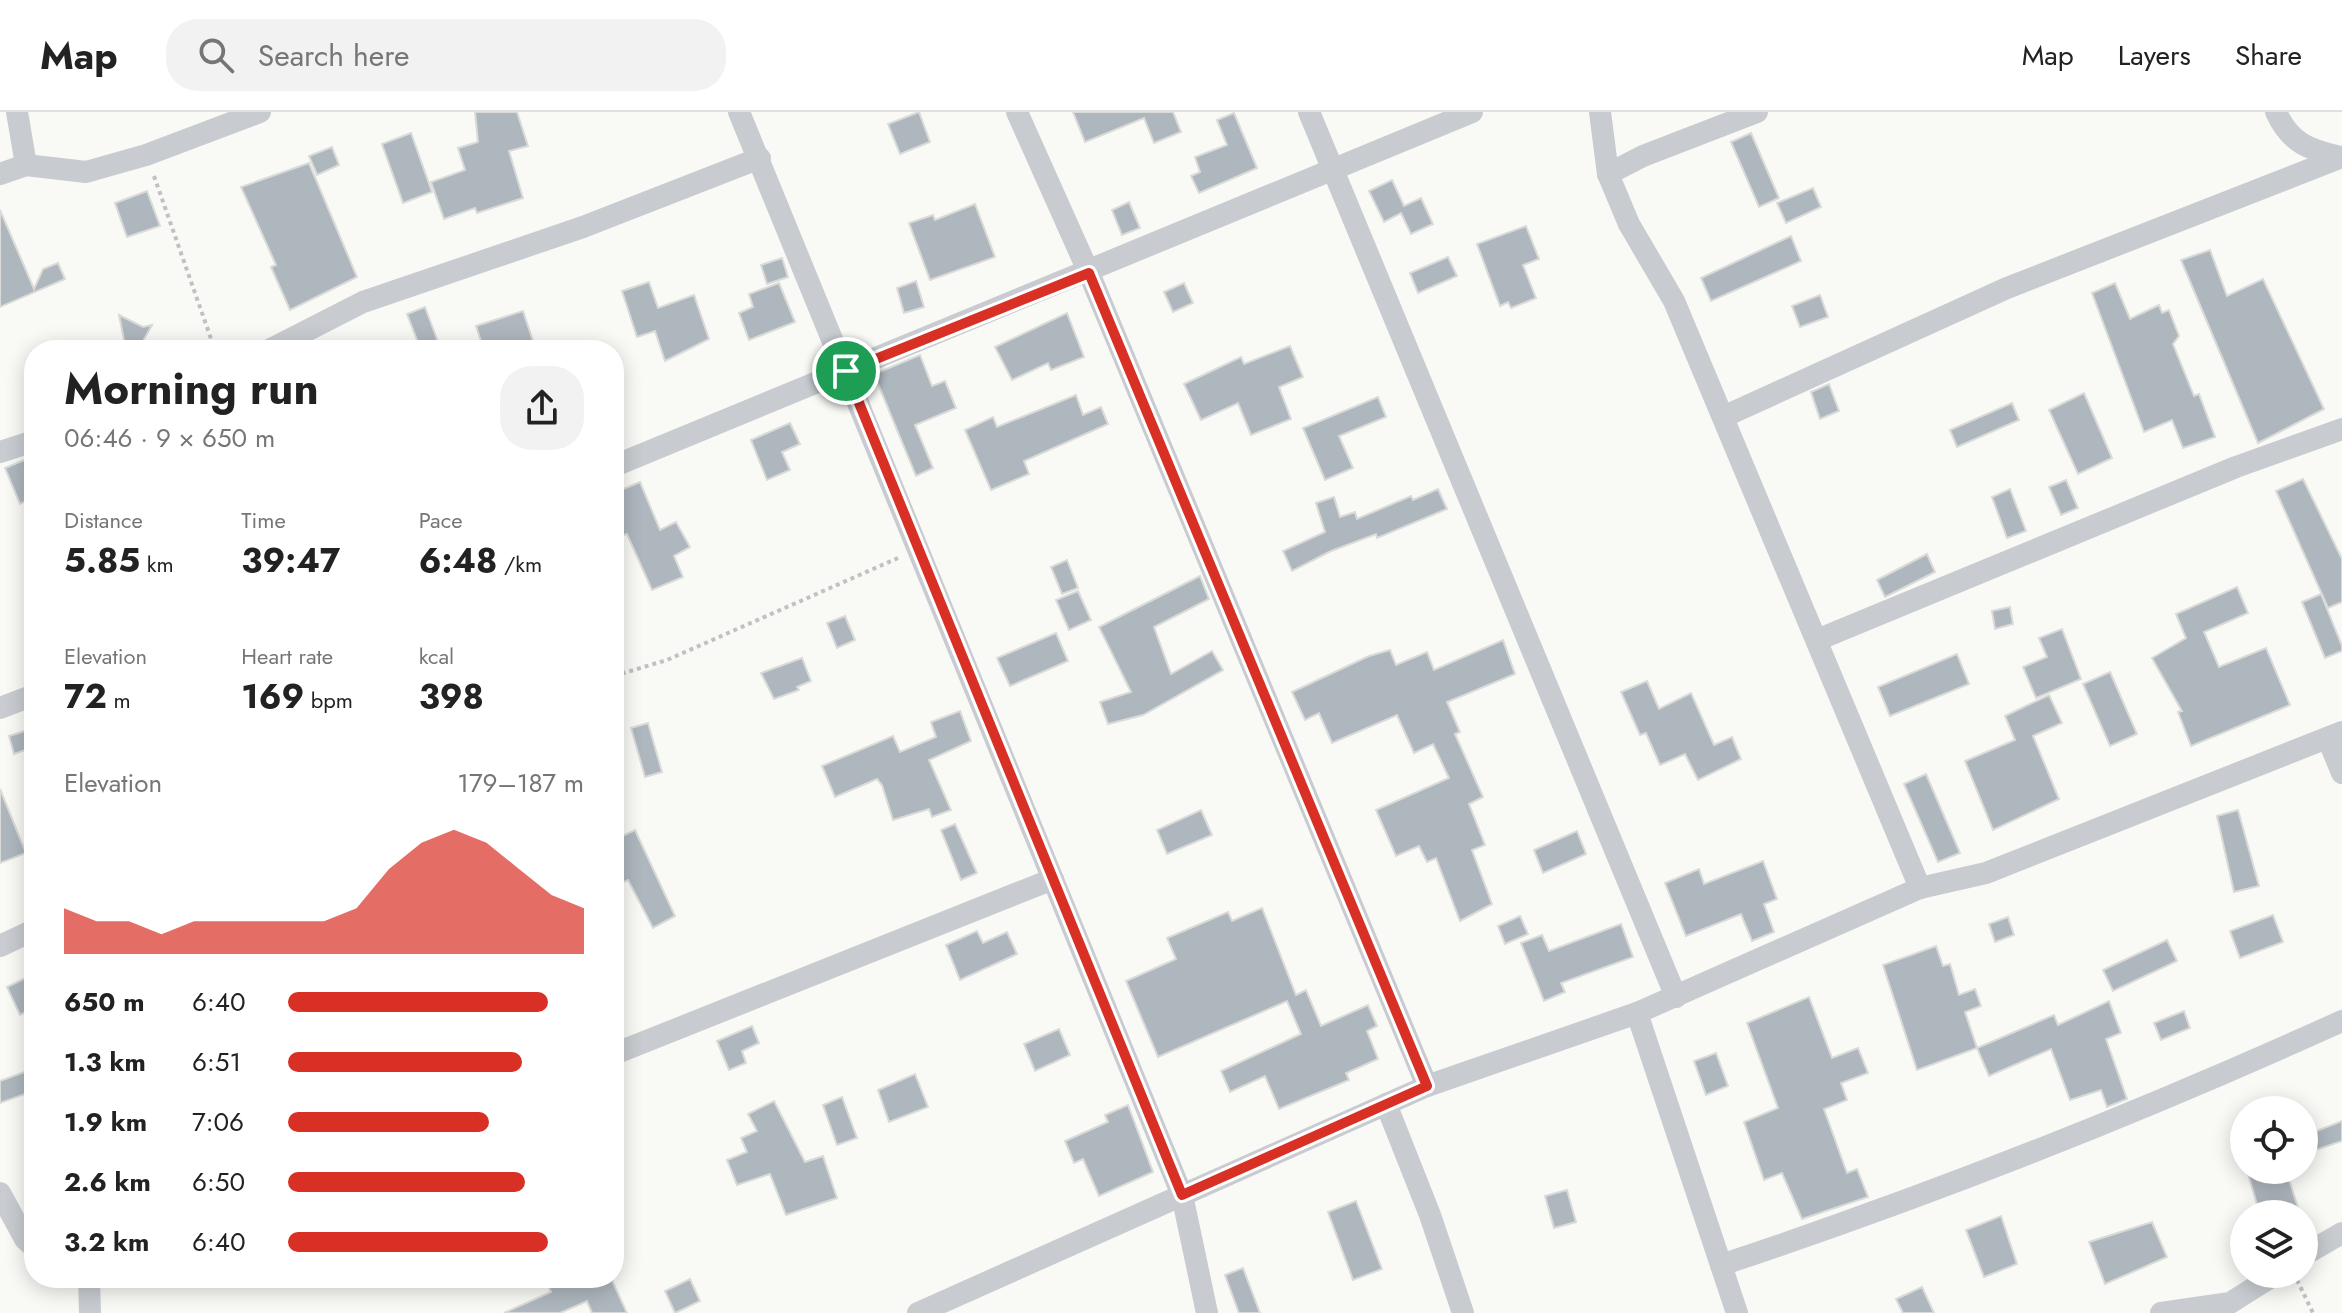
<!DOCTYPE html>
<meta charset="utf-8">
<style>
:root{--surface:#fff;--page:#f2f2f2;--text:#222;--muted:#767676;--line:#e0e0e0;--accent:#d93025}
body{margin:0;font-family:Jost,sans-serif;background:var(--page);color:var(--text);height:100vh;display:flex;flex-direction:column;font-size:30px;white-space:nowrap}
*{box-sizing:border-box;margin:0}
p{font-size:26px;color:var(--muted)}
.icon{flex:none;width:44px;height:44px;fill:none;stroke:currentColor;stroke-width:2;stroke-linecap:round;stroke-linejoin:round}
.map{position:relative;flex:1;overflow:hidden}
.panel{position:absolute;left:24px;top:228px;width:600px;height:948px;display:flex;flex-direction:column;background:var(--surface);border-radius:32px;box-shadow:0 4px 20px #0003}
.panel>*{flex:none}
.fabs{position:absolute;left:2230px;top:984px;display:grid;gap:16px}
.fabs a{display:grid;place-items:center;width:88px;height:88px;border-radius:50%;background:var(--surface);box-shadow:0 4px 20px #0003;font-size:40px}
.pin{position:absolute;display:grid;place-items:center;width:68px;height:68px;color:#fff;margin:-34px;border:4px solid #fff;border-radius:50%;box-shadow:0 2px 8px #0007}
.round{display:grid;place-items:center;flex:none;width:84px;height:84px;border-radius:32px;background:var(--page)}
.overview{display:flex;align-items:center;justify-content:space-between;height:136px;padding:0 40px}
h1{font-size:44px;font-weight:700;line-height:60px}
.stats{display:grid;grid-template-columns:repeat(3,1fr);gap:12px;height:136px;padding:8px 40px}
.stats div{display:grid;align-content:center}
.stats b{font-size:34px;font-weight:700}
.stats small{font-size:22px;font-weight:400}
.stats p{font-size:22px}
.chart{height:224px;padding:16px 40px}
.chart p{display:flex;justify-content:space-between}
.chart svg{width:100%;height:144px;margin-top:8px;fill:var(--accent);opacity:.7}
ul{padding:0 40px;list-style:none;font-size:26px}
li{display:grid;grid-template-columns:128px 96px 1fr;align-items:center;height:60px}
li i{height:20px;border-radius:10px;background:var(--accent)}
header{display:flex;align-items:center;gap:48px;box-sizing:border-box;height:112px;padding:0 40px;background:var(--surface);border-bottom:2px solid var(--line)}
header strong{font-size:38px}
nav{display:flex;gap:44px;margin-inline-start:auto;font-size:28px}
.search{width:560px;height:72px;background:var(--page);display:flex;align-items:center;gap:20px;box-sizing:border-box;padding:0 28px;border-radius:32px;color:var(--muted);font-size:30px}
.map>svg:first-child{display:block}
.building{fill:#aeb7be;stroke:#dadbd8;stroke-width:2}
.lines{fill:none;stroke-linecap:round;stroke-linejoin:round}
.path{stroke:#bfc2c4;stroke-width:4;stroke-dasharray:4 4;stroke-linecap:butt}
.street{stroke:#c8ccd0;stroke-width:22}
.route-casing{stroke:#fff;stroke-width:16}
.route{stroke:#d93025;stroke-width:10}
</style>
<header>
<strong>Map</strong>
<div class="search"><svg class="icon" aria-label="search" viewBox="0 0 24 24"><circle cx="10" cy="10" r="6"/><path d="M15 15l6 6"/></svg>Search here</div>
<nav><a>Map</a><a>Layers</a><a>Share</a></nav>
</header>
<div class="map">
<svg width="2342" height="1201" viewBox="0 0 2342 1201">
<rect width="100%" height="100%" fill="#f9f9f6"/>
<g class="building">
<polygon points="475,0 517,0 528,34 509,39 523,86 477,101 475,96 444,107 431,70 465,58 458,36 478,30"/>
<polygon points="919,0 930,30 900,42 888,12"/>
<polygon points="1073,0 1173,0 1181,20 1154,31 1144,6 1085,30"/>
<polygon points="1234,1 1257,56 1199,81 1191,64 1200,60 1195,45 1227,33 1217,8"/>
<polygon points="411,21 432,80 403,91 382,32"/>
<polygon points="1751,21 1779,86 1759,95 1731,30"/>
<polygon points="332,35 339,53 317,63 309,44"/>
<polygon points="309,51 357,165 290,198 271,155 276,153 241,75"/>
<polygon points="1392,68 1404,94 1421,86 1433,112 1411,122 1401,101 1384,110 1369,79"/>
<polygon points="1813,76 1821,95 1786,111 1777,91"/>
<polygon points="147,79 160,114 127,125 115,91"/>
<polygon points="1129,90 1140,116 1122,123 1112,98"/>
<polygon points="975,92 995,145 930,168 909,111 933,103 935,108"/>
<polygon points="0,98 34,177 43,157 58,151 65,167 0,195"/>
<polygon points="1526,114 1539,147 1523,153 1536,186 1511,196 1508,190 1500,194 1477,132"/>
<polygon points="1791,124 1801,149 1711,189 1701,166"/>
<polygon points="2210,138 2227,184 2263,167 2324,297 2258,331 2181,148"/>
<polygon points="1448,145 1457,164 1418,181 1410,161"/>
<polygon points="782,146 788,165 767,172 761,153"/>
<polygon points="916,169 924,195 904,201 897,176"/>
<polygon points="649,170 658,196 694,183 709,227 665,249 655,219 637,225 622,179"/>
<polygon points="779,171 795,210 749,228 739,201 753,195 749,182"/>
<polygon points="1184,171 1193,191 1173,200 1164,180"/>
<polygon points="2115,171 2130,207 2159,193 2162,201 2169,198 2179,224 2173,232 2194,284 2199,282 2215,325 2183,336 2172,308 2144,320 2092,181"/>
<polygon points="1820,183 1828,205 1800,215 1792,194"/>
<polygon points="425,195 441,238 421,238 407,202"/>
<polygon points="523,199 536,238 484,238 476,214"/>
<polygon points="1067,201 1084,245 1051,258 1048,251 1012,268 995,235"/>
<polygon points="119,203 143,215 152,213 138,238 126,238"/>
<polygon points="1290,234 1303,265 1279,275 1291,307 1251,323 1238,291 1201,308 1184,272 1241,245 1244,252"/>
<polygon points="920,243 932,274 945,269 956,296 915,313 933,356 916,364 876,267 879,260"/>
<polygon points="1829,272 1839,299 1820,307 1811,280"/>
<polygon points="2084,281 2112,346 2078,362 2049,298"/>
<polygon points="1076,283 1083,303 1101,295 1108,312 1024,349 1029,362 991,378 965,318 993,305 997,315"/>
<polygon points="1378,285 1386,305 1339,324 1353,356 1325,368 1303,316"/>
<polygon points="2012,291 2019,308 1957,335 1950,318"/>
<polygon points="790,311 800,332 782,340 790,358 767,368 751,328"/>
<polygon points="34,344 34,385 20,392 5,356"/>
<polygon points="2303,367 2342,447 2342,490 2328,496 2276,379"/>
<polygon points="2066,368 2078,396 2061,403 2049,375"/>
<polygon points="640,370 660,418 676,410 690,435 674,444 683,465 652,478 627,422 614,426 614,381"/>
<polygon points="1438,377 1447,397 1377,426 1376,422 1331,439 1292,459 1283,439 1325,420 1316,391 1334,385 1340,405 1355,400 1357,407 1411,384 1413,388"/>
<polygon points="2010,377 2026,419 2007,426 1992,385"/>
<polygon points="1927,442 1935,460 1885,485 1877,468"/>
<polygon points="1067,448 1078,476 1062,482 1051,455"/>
<polygon points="1200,464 1209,487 1154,515 1171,562 1212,539 1223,558 1143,603 1108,612 1100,590 1131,580 1099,515"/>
<polygon points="2237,475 2248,501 2204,520 2219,555 2266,536 2290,593 2191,634 2178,600 2182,599 2152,546 2186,526 2176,502"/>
<polygon points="1078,479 1091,508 1069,518 1056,488"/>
<polygon points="2321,482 2342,534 2342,539 2325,546 2302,490"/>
<polygon points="2010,495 2013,512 1995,517 1992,499"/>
<polygon points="845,504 855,528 837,536 827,511"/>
<polygon points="2062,517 2081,567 2036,586 2023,555 2047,545 2039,526"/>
<polygon points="1056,521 1068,549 1010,574 997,546"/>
<polygon points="1503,528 1515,562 1447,590 1460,620 1455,622 1483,685 1469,692 1485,733 1472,738 1492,792 1460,809 1436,746 1427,750 1419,734 1396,744 1376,698 1449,666 1433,632 1414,641 1397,603 1332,631 1319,601 1305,608 1292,580 1369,544 1390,538 1396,553 1427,540 1434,558"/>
<polygon points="1957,542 1969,572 1890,604 1878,575"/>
<polygon points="802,546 811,569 797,575 799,578 774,587 761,561"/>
<polygon points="2110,560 2137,622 2110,634 2083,572"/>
<polygon points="1647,569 1659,597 1691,581 1714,633 1732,625 1741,647 1698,668 1685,642 1660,653 1646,621 1640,623 1621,580"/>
<polygon points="2049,583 2062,611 2033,624 2059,687 1993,718 1965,649 2015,628 2005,604"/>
<polygon points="960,599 971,629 929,648 951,698 932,705 929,697 893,708 882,673 877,667 835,685 822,654 893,624 900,640 936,625 931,610"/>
<polygon points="648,611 662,660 645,665 631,616"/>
<polygon points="34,616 34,635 14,642 9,624"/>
<polygon points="1926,662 1960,741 1938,750 1904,672"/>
<polygon points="0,677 26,741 0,751"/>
<polygon points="1201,698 1212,723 1167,742 1157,718"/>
<polygon points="2238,698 2259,774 2234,780 2217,704"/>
<polygon points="955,712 977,761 961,768 941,718"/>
<polygon points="635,718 675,804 653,816 628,768 614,774 614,728"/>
<polygon points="1577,719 1586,742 1543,761 1534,738"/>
<polygon points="1763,749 1777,787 1764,792 1774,820 1752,829 1741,802 1686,824 1665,771 1699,757 1704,772"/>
<polygon points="1262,796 1296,883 1306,878 1321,914 1368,893 1377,914 1367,919 1378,947 1346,961 1349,968 1279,997 1265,964 1230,980 1221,959 1301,922 1287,889 1158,945 1126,869 1176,847 1167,826 1228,800 1232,809"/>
<polygon points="2273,803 2283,830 2240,846 2230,819"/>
<polygon points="1520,804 1528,822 1505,832 1498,814"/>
<polygon points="2008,805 2014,823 1995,830 1989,812"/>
<polygon points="1621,812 1633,845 1561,871 1565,880 1544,889 1521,831 1542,823 1549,839"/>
<polygon points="977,819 983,831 1007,820 1017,842 960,868 946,833"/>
<polygon points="2167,828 2177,849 2113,879 2103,858"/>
<polygon points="1936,834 1943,854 1950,852 1959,883 1975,877 1981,894 1965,900 1977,936 1917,958 1883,853"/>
<polygon points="34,862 34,896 20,903 7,875"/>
<polygon points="1809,885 1832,946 1858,936 1868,961 1841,971 1847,988 1824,997 1847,1061 1857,1057 1868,1085 1802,1107 1782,1061 1764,1068 1744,1010 1778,996 1747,911"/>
<polygon points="2109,889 2121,921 2106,927 2127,987 2107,995 2101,978 2070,988 2051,937 1989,964 1977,936 2054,903 2058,913"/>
<polygon points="2184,899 2190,916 2161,928 2154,911"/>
<polygon points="752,914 759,931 742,939 746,951 729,958 717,929"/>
<polygon points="1059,917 1070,943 1035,959 1024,932"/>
<polygon points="1716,941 1728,974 1706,983 1694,949"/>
<polygon points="27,959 33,979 0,991 0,969"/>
<polygon points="915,962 928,995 889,1010 878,978"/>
<polygon points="842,985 857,1026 837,1033 823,993"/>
<polygon points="774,989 805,1050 823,1044 837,1086 786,1103 770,1062 737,1073 727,1048 747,1040 741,1026 757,1019 748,1002"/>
<polygon points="1128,993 1153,1060 1099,1084 1083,1047 1074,1051 1065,1029 1108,1010 1105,1003"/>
<polygon points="2342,1009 2342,1029 2304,1042 2304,1024"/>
<polygon points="2261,1058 2286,1058 2300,1102 2260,1102 2248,1062"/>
<polygon points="1567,1078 1576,1110 1554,1116 1545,1084"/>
<polygon points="1356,1089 1382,1157 1353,1168 1328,1100"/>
<polygon points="2001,1104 2017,1152 1984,1165 1966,1118"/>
<polygon points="2152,1110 2167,1145 2105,1172 2089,1130"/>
<polygon points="1243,1156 1260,1201 1239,1201 1225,1163"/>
<polygon points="545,1166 611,1166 627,1201 592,1201 587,1189 560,1201 504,1201 551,1180"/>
<polygon points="690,1167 700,1189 675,1201 665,1179"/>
<polygon points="1922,1175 1934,1201 1903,1201 1896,1187"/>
</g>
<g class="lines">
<g class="path">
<polyline points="154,64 215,238"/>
<polyline points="614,564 667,548 898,446"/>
<polyline points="2297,1168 2313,1201"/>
</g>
<g class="street">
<polyline points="17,0 26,53"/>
<polyline points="739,0 1182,1083 1207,1201"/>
<polyline points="1017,0 1089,161 1427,974"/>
<polyline points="1309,0 1676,885"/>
<polyline points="1600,0 1608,62 1629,112 1674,189 1920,776"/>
<path d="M2276,0C2290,31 2309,38 2341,45"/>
<polyline points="0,62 26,53 86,60 146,43 260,0"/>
<polyline points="1608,62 1643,44 1757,0"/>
<polyline points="269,238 363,190 583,115 760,46"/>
<polyline points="1723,305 2007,176 2342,45"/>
<polyline points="0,340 34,329"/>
<polyline points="614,354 1472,0"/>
<polyline points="1817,528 2236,355 2342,317"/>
<polyline points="0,596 34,583"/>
<polyline points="2328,627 2342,661"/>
<polyline points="0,834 34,818"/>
<polyline points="1637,901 1737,1201"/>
<polyline points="614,942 1053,767"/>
<polyline points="1386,992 1430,1103 1463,1201"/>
<polyline points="0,1081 25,1127 34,1135"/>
<polyline points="2304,1143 2342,1121"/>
<path d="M1721,1153C1932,1083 2139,1001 2342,909"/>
<polyline points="89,1166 90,1201"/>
<polyline points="918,1201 1427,974 1637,901 1920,776 1986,761 2342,620"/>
<polyline points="2161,1201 2230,1191 2276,1162"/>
</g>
</g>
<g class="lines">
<g class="route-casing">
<polygon id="route" points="1089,161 1427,974 1182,1083 846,259"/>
</g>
<use href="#route" class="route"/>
</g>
</svg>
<div class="fabs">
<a><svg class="icon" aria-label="locate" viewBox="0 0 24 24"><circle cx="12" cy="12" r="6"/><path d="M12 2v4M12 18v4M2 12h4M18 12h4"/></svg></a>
<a><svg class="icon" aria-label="layers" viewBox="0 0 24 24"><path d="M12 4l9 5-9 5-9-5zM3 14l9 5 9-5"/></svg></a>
</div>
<div class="pin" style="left:846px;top:259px;background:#1e9e55"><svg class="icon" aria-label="arrive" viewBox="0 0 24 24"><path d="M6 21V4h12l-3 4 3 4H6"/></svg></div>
<section class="panel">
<div class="overview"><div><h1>Morning run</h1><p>06:46 · 9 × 650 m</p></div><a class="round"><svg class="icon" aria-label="share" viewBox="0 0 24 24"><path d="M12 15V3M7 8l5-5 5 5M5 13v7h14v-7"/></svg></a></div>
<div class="stats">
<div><p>Distance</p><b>5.85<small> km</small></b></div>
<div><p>Time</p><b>39:47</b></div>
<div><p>Pace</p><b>6:48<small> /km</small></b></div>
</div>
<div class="stats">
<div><p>Elevation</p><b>72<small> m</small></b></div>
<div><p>Heart rate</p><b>169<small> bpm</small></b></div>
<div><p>kcal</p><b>398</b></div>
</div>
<div class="chart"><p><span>Elevation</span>179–187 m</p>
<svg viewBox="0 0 160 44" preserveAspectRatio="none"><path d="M0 44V30L10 34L20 34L30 38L40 34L50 34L60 34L70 34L80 34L90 30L100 18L110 10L120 6L130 10L140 18L150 26L160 30V44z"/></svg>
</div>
<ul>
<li><b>650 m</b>6:40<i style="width:88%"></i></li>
<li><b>1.3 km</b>6:51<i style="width:79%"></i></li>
<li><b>1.9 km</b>7:06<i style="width:68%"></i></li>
<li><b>2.6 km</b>6:50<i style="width:80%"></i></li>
<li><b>3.2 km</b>6:40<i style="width:88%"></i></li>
</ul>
</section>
</div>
